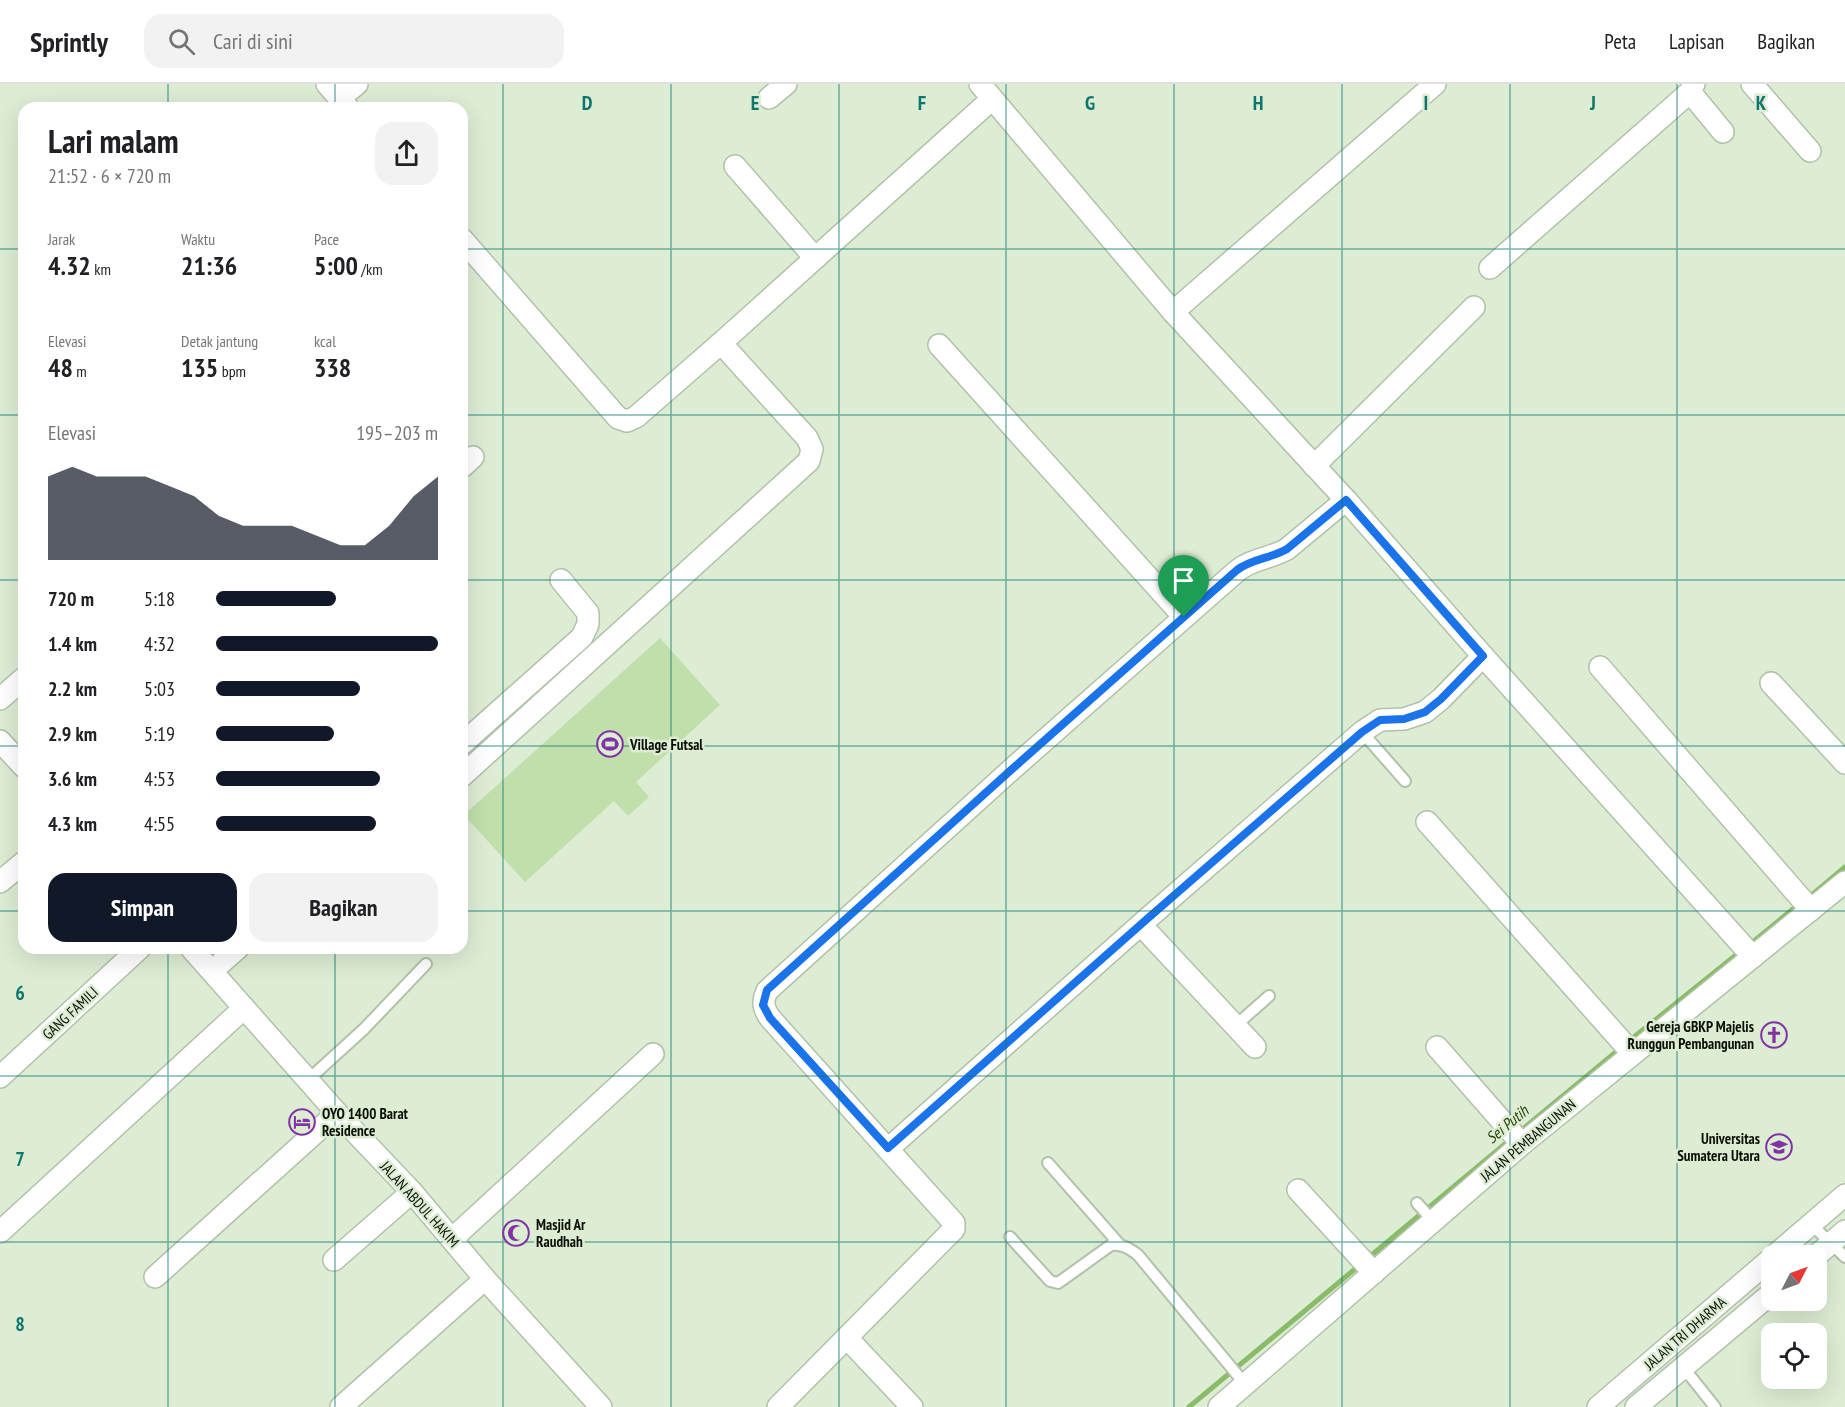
<!DOCTYPE html>
<html lang="id">
<meta charset="utf-8">
<style>
:root{--surface:#fff;--page:#f2f2f2;--text:#202124;--muted:#757577;--line:#e0e0e0;--accent:#111827}
body{margin:0;font-family:"PT Sans Narrow",sans-serif;background:var(--page);color:var(--text);height:100vh;display:flex;flex-direction:column;font-size:22px;white-space:nowrap}
*{box-sizing:border-box;margin:0}
p{font-size:20px;color:var(--muted)}
.icon{flex:none;width:33px;height:33px;fill:none;stroke:currentColor;stroke-width:2;stroke-linecap:round;stroke-linejoin:round}
.map{position:relative;flex:1;overflow:hidden}
.sheet{position:absolute;left:18px;top:18px;width:450px;height:852px;display:flex;flex-direction:column;background:var(--surface);border-radius:18px;box-shadow:0 6px 24px #0002}
.sheet>*{flex:none}
.needle{width:39px;rotate:48deg}
.fabs{position:absolute;left:1761px;top:1161px;display:grid;gap:12px}
.fabs a{display:grid;place-items:center;width:66px;height:66px;border-radius:12px;background:var(--surface);box-shadow:0 6px 24px #0002;font-size:30px}
.pin{position:absolute;display:grid;place-items:center;width:51px;height:51px;color:#fff;margin:-62px -26px;border-radius:50% 50% 50% 0;rotate:-45deg;box-shadow:0 0 6px #0007}
.pin .icon{rotate:45deg}
.round{display:grid;place-items:center;flex:none;width:63px;height:63px;border-radius:18px;background:var(--page)}
.head{display:flex;align-items:center;justify-content:space-between;height:102px;padding:0 30px}
h1{font-size:33px;font-weight:700;line-height:45px}
.stats{display:grid;grid-template-columns:repeat(3,1fr);gap:9px;height:102px;padding:6px 30px}
.stats div{display:grid;align-content:center}
.stats b{font-size:26px;font-weight:700}
.stats small{font-size:16px;font-weight:400}
.stats p{font-size:16px}
.chart{height:168px;padding:12px 30px}
.chart p{display:flex;justify-content:space-between}
.chart svg{width:100%;height:108px;margin-top:6px;fill:var(--accent);opacity:.7}
.primary-button{display:flex;gap:12px;margin-top:auto;padding:12px 30px}
.primary-button a{flex:1;height:69px;border-radius:18px;background:var(--accent);color:#fff;font-size:24px;font-weight:700;line-height:69px;text-align:center}
.primary-button a+a{background:var(--page);color:var(--text)}
ul{padding:0 30px;list-style:none;font-size:20px}
li{display:grid;grid-template-columns:96px 72px 1fr;align-items:center;height:45px}
li i{height:15px;border-radius:8px;background:var(--accent)}
header{display:flex;align-items:center;gap:36px;box-sizing:border-box;height:84px;padding:0 30px;background:var(--surface);border-bottom:2px solid var(--line)}
header strong{font-size:28px}
nav{display:flex;gap:33px;margin-inline-start:auto;font-size:21px}
.search{width:420px;height:54px;background:var(--page);display:flex;align-items:center;gap:15px;box-sizing:border-box;padding:0 21px;border-radius:18px;color:var(--muted);font-size:22px}
.map>svg:first-child{display:block}
.park{fill:#c0dfab}
.lines{fill:none;stroke-linecap:round;stroke-linejoin:round}
.stream{stroke:#8abb68;stroke-width:5}
.service-casing{stroke:#b2c1a9;stroke-width:14}
.minor-casing{stroke:#b2c1a9;stroke-width:24}
.service{stroke:#fff;stroke-width:10}
.minor{stroke:#fff;stroke-width:21}
.route-casing{stroke:#fff;stroke-width:12}
.route{stroke:#1a73e8;stroke-width:8}
.grid{fill:none;stroke:#0f766e;stroke-width:1.5;stroke-opacity:0.55}
.labels{text-anchor:middle;dominant-baseline:central;stroke-width:5;stroke-linejoin:round;paint-order:stroke}
.poi-label{font-size:15px;font-weight:bold;fill:#0b1007;stroke:#ddedd4;text-anchor:start}
.street-label{font-size:15px;fill:#0b1007;stroke:#ddedd4}
.water-label{font-size:16px;font-style:italic;fill:#264509;stroke:#ddedd4}
.grid-label{font-size:20px;text-anchor:middle;font-weight:bold;fill:#0f766e;stroke:#ddedd4;stroke-width:5;stroke-linejoin:round;paint-order:stroke}
</style>
<header>
<strong>Sprintly</strong>
<div class="search"><svg class="icon" aria-label="search" viewBox="0 0 24 24"><circle cx="10" cy="10" r="6"/><path d="M15 15l6 6"/></svg>Cari di sini</div>
<nav><a>Peta</a><a>Lapisan</a><a>Bagikan</a></nav>
</header>
<div class="map">
<svg width="1845" height="1323" viewBox="0 0 1845 1323">
<rect width="100%" height="100%" fill="#ddedd4"/>
<polygon class="park" points="660,554 720,621 636,698 649,713 628,732 614,717 525,798 464,731"/>
<g class="lines">
<g class="stream">
<polyline points="1807,815 1845,783"/>
<polyline points="1748,862 1799,820"/>
<polyline points="1629,957 1741,867"/>
<polyline points="1518,1049 1622,963"/>
<polyline points="1368,1174 1511,1055"/>
<polyline points="1189,1323 1361,1180"/>
</g>
<g class="service-casing">
<g id="service">
<polyline points="1362,648 1405,697"/>
<polyline points="1235,942 1269,912"/>
<polyline points="308,996 364,945 426,880"/>
<polyline points="1048,1079 1120,1161"/>
<polyline points="1417,1119 1432,1136"/>
<polyline points="1811,1140 1845,1173"/>
<path d="M1010,1153L1050,1197L1058,1199L1111,1161C1122,1160 1129,1164 1138,1171L1245,1300"/>
<polyline points="1683,1283 1715,1323"/>
</g>
</g>
<g class="minor-casing">
<g id="minor">
<polyline points="327,0 348,24"/>
<polyline points="980,0 1173,228 1346,416 1483,572 1753,873"/>
<polyline points="1694,0 1690,8 1723,48"/>
<polyline points="1752,0 1810,67"/>
<polyline points="340,14 357,0"/>
<polyline points="769,14 786,0"/>
<polyline points="735,82 815,174"/>
<polyline points="462,155 618,334 627,337 636,333 721,259 992,15"/>
<polyline points="1490,184 1690,8"/>
<polyline points="1173,228 1435,0"/>
<polyline points="939,261 1184,533"/>
<polyline points="1314,382 1474,223"/>
<polyline points="462,383 473,373"/>
<polyline points="1600,583 1811,826"/>
<polyline points="1771,599 1845,679"/>
<polyline points="0,615 24,594"/>
<polyline points="0,657 24,683"/>
<polyline points="462,660 582,553 588,540 588,529 561,496"/>
<polyline points="462,692 809,377 812,365 807,354 721,259"/>
<polyline points="1427,738 1632,969"/>
<polyline points="0,798 24,778"/>
<polyline points="1141,841 1255,963"/>
<polyline points="191,864 337,1029 412,1108 485,1195 601,1323"/>
<polyline points="212,887 238,864"/>
<polyline points="1437,963 1522,1060"/>
<polyline points="0,993 140,864"/>
<polyline points="889,1064 1147,835 1362,648 1380,636 1404,635 1425,628 1441,615 1483,572"/>
<polyline points="1298,1106 1374,1189"/>
<polyline points="0,1148 244,924"/>
<polyline points="452,1155 653,970"/>
<polyline points="1774,1172 1845,1111"/>
<polyline points="1816,1172 1845,1147"/>
<polyline points="334,1176 412,1108"/>
<polyline points="155,1193 337,1029"/>
<polyline points="847,1254 912,1323"/>
<polyline points="341,1323 485,1195"/>
<path d="M778,1323L954,1145V1139L770,934C763,924 762,918 767,907L1011,686L1237,487C1251,475 1272,474 1287,465L1346,416"/>
<polyline points="1219,1323 1522,1060 1845,798"/>
<polyline points="1598,1323 1772,1174"/>
<polyline points="1636,1323 1772,1209"/>
</g>
</g>
<use href="#service" class="service"/>
<use href="#minor" class="minor"/>
</g>
<g class="lines">
<g class="route-casing">
<path id="route" d="M1346,416L1483,572L1441,615L1425,628L1404,635L1380,636L1362,648L1147,835L888,1064L770,934L763,921L767,906L1011,686L1237,486C1251,475 1272,474 1287,465Z"/>
</g>
<use href="#route" class="route"/>
</g>
<path class="grid" d="M168,0V24M335,0V24M503,0V1323M671,0V1323M839,0V1323M1006,0V1323M1174,0V1323M1342,0V1323M1510,0V1323M1677,0V1323M0,165H24M462,165H1845M0,331H24M462,331H1845M0,496H24M462,496H1845M0,662H24M462,662H1845M0,827H24M462,827H1845M168,864V1323M335,864V1323M0,992H1845M0,1158H1845"/>
<defs>
<g id="stadium-ring" transform="scale(1.35)"><circle r="9.5" fill="#ddedd4" stroke="#8133a4" stroke-width="1.5"/><path d="M0-5a6.5 5 0 1 0 0 10a6.5 5 0 1 0 0-10ZM-3.5-1.8h7v3.6h-7Z" fill="#8133a4"/></g>
<g id="church-ring" transform="scale(1.35)"><circle r="9.5" fill="#ddedd4" stroke="#8133a4" stroke-width="1.5"/><path d="M-1.2-6h2.4v3.5h3.3v2.4h-3.3V6h-2.4V-.1h-3.3v-2.4h3.3Z" fill="#8133a4"/></g>
<g id="hotel-ring" transform="scale(1.35)"><circle r="9.5" fill="#ddedd4" stroke="#8133a4" stroke-width="1.5"/><path d="M-6-4.5h1.5V1H6V5H4.5V3h-9V5H-6ZM-4 0a1.8 1.8 0 1 1 3.6 0ZM.5 0V-2.5h3Q6-2.5 6 0Z" fill="#8133a4"/></g>
<g id="university-ring" transform="scale(1.35)"><circle r="9.5" fill="#ddedd4" stroke="#8133a4" stroke-width="1.5"/><path d="M0-5L7-2L0 1L-7-2ZM-4 1L0 2.5L4 1V4Q0 6-4 4Z" fill="#8133a4"/></g>
<g id="mosque-ring" transform="scale(1.35)"><circle r="9.5" fill="#ddedd4" stroke="#8133a4" stroke-width="1.5"/><path d="M3.5-4.9A6 6 0 1 0 3.5 4.9A5 5 0 1 1 3.5-4.9Z" fill="#8133a4"/></g>
</defs>
<g fill-rule="evenodd">
<use href="#stadium-ring" x="610" y="660"/>
<use href="#church-ring" x="1774" y="951"/>
<use href="#hotel-ring" x="302" y="1038"/>
<use href="#university-ring" x="1779" y="1063"/>
<use href="#mosque-ring" x="516" y="1149"/>
</g>
<g class="labels">
<g class="poi-label">
<text x="630" y="660">Village Futsal</text>
<text x="1754" y="942" text-anchor="end">Gereja GBKP Majelis<tspan x="1754" dy="17">Runggun Pembangunan</tspan></text>
<text x="322" y="1029">OYO 1400 Barat<tspan x="322" dy="17">Residence</tspan></text>
<text x="1760" y="1054" text-anchor="end">Universitas<tspan x="1760" dy="17">Sumatera Utara</tspan></text>
<text x="536" y="1140">Masjid Ar<tspan x="536" dy="17">Raudhah</tspan></text>
</g>
<g class="street-label">
<text transform="translate(70 929) rotate(-43)">GANG FAMILI</text>
<text transform="translate(1528 1056) rotate(-40)">JALAN PEMBANGUNAN</text>
<text transform="translate(420 1120) rotate(48)">JALAN ABDUL HAKIM</text>
<text transform="translate(1685 1249) rotate(-41)">JALAN TRI DHARMA</text>
</g>
<g class="water-label">
<text transform="translate(1507 1040) rotate(-40)">Sei Putih</text>
</g>
</g>
<g class="grid-label">
<text x="587" y="26">D</text>
<text x="755" y="26">E</text>
<text x="922" y="26">F</text>
<text x="1090" y="26">G</text>
<text x="1258" y="26">H</text>
<text x="1426" y="26">I</text>
<text x="1593" y="26">J</text>
<text x="1761" y="26">K</text>
<text x="20" y="916">6</text>
<text x="20" y="1082">7</text>
<text x="20" y="1247">8</text>
</g>
</svg>
<div class="fabs">
<a><svg class="needle" viewBox="-14 -14 28 28"><path d="M0-13l5 13h-10z" fill="#e53935"/><path d="M0 13l5-13h-10z" fill="#757577"/></svg></a>
<a><svg class="icon" aria-label="locate" viewBox="0 0 24 24"><circle cx="12" cy="12" r="6"/><path d="M12 2v4M12 18v4M2 12h4M18 12h4"/></svg></a>
</div>
<div class="pin" style="left:1184px;top:533px;background:#1e9e55"><svg class="icon" aria-label="arrive" viewBox="0 0 24 24"><path d="M6 21V4h12l-3 4 3 4H6"/></svg></div>
<section class="sheet">
<div class="head"><div><h1>Lari malam</h1><p>21:52 · 6 × 720 m</p></div><a class="round"><svg class="icon" aria-label="share" viewBox="0 0 24 24"><path d="M12 15V3M7 8l5-5 5 5M5 13v7h14v-7"/></svg></a></div>
<div class="stats">
<div><p>Jarak</p><b>4.32<small> km</small></b></div>
<div><p>Waktu</p><b>21:36</b></div>
<div><p>Pace</p><b>5:00<small> /km</small></b></div>
</div>
<div class="stats">
<div><p>Elevasi</p><b>48<small> m</small></b></div>
<div><p>Detak jantung</p><b>135<small> bpm</small></b></div>
<div><p>kcal</p><b>338</b></div>
</div>
<div class="chart"><p><span>Elevasi</span>195–203 m</p>
<svg viewBox="0 0 160 44" preserveAspectRatio="none"><path d="M0 44V10L10 6L20 10L30 10L40 10L50 14L60 18L70 26L80 30L90 30L100 30L110 34L120 38L130 38L140 30L150 18L160 10V44z"/></svg>
</div>
<ul>
<li><b>720 m</b>5:18<i style="width:54%"></i></li>
<li><b>1.4 km</b>4:32<i style="width:100%"></i></li>
<li><b>2.2 km</b>5:03<i style="width:65%"></i></li>
<li><b>2.9 km</b>5:19<i style="width:53%"></i></li>
<li><b>3.6 km</b>4:53<i style="width:74%"></i></li>
<li><b>4.3 km</b>4:55<i style="width:72%"></i></li>
</ul>
<div class="primary-button"><a>Simpan</a><a>Bagikan</a></div>
</section>
</div>
